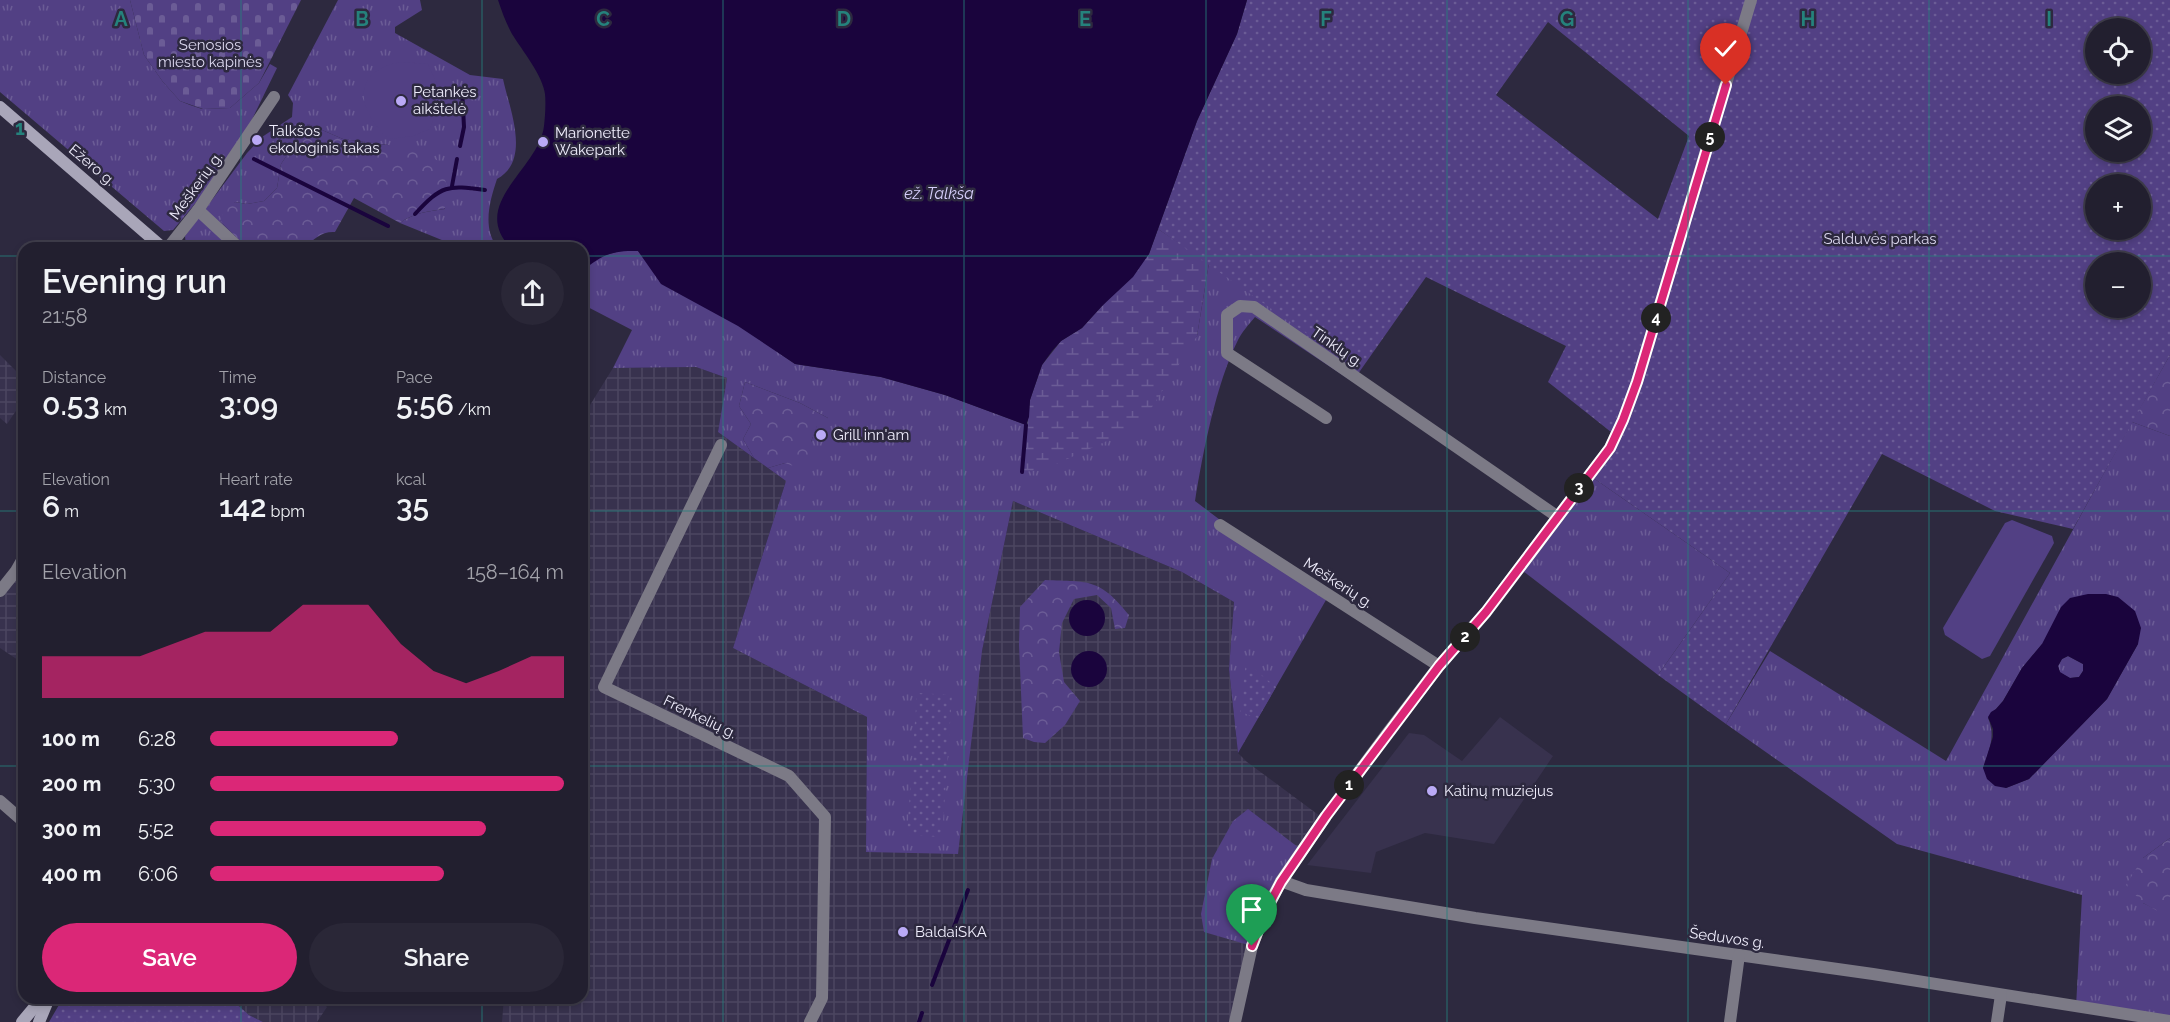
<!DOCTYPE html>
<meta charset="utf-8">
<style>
:root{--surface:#221f2f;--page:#2a2737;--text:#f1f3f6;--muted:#a2a2aa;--line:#3f3d4b;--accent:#db2777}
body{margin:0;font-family:Raleway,sans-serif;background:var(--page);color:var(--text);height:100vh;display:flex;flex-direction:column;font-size:22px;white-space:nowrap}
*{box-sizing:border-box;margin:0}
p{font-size:20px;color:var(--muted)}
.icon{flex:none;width:33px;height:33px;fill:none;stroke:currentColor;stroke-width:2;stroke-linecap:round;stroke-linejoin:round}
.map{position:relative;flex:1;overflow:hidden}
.side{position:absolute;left:18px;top:242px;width:570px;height:762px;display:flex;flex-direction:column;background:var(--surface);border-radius:18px;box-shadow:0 3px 9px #0003,0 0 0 2px var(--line)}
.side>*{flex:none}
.controls{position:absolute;left:2085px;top:18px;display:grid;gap:12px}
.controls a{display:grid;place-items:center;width:66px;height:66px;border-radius:50%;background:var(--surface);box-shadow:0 3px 9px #0003,0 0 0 2px var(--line);font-size:30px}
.pin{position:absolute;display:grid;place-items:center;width:51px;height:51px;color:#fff;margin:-62px -26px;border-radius:50% 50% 50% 0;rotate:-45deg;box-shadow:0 0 6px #0007}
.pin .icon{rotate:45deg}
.km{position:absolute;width:30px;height:30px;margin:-15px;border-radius:50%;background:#222;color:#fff;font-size:16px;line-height:30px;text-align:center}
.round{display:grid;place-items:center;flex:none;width:63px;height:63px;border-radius:32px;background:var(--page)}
.summary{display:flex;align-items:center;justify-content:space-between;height:102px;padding:0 24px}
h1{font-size:33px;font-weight:600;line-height:45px}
.metrics{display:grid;grid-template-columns:repeat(3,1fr);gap:9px;height:102px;padding:6px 24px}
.metrics div{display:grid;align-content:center}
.metrics b{font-size:30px;font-weight:600}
.metrics small{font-size:16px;font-weight:400}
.metrics p{font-size:16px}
.chart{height:168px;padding:12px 24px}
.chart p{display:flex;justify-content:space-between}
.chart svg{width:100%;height:108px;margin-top:6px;fill:var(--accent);opacity:.7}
.primary-button{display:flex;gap:12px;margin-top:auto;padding:12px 24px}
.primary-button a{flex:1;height:69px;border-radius:36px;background:var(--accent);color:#fff;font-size:24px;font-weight:600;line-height:69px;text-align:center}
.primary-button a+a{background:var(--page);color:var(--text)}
ul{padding:0 24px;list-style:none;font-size:20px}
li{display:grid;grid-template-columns:96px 72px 1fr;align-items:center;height:45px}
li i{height:15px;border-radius:8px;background:var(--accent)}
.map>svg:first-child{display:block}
.built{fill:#38324e}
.industrial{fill:url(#industrial-grid)}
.grass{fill:url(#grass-tufts);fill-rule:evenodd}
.forest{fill:url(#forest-crowns)}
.wetland{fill:url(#wetland-marsh)}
.cemetery{fill:url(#cemetery-stones)}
.park{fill:url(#park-dots);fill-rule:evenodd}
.pitch{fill:#524084}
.water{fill:#1a043d;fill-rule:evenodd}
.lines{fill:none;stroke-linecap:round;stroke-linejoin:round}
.stream{stroke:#1a043d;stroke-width:4}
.minor{stroke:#7c7a86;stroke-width:12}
.secondary{stroke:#a9a6b9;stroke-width:12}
.route-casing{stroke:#fff;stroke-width:12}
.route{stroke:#db2777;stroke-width:8}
.grid{fill:none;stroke:#25827c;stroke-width:1.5;stroke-opacity:0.55}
.poi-dot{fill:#baaaf6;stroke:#2d293f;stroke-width:2}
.labels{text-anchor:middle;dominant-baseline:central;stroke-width:5;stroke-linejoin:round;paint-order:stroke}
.park-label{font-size:15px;fill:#dbd7ee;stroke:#2d293f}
.poi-label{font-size:15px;fill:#efedfc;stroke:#2d293f;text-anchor:start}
.street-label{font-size:15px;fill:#efedfc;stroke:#2d293f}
.water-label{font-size:16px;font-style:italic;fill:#d7cffc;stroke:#2d293f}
.grid-label{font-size:20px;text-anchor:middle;font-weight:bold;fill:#25827c;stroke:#2d293f;stroke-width:5;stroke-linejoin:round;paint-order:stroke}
</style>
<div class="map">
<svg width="2170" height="1022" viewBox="0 0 2170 1022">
<defs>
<pattern id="industrial-grid" width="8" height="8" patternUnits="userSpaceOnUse" patternTransform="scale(1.5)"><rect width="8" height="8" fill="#38324e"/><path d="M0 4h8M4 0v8" fill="none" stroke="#4b4660"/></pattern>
<pattern id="grass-tufts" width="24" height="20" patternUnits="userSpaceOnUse" patternTransform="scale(1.5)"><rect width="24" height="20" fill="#524084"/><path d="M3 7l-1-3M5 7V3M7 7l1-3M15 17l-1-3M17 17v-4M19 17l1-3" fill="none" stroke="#6b5c96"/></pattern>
<pattern id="forest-crowns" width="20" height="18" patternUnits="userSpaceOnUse" patternTransform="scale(1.5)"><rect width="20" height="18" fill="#524084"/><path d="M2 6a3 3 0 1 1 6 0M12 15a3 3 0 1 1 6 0" fill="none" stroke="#6b5c96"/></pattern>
<pattern id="wetland-marsh" width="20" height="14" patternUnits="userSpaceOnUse" patternTransform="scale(1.5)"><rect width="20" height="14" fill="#524084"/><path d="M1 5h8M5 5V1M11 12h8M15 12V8" fill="none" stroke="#6b5c96"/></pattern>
<pattern id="cemetery-stones" width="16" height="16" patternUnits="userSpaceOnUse" patternTransform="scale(1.5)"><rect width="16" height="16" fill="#524084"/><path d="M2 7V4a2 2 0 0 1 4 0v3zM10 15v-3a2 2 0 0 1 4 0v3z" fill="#6b5c96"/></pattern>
<pattern id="park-dots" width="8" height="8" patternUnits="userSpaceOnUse" patternTransform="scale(1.5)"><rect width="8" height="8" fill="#524084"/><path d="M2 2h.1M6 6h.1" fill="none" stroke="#6b5c96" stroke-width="1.8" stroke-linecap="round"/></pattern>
</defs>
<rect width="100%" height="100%" fill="#2d293f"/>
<polygon class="built" points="1500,717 1553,756 1494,844 1425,833 1376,852 1371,873 1307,865 1409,733 1424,735 1462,761"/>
<g class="industrial">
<polygon points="0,355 24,379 24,399 7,424 0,418"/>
<polygon points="696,367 727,378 718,432 786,481 733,648 867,717 866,852 982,651 1013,501 1182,572 1234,602 1229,669 1238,753 1247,762 1324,819 1265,912 1235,1022 502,1022 504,998 582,998 582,418 613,368"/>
<polygon points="24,557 24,654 18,660 0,648 0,591"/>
<polygon points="230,998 328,998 324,1004 327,1007 317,1022 263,1022 249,1015"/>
</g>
<g class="grass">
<polygon points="0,0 130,0 144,55 163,82 180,101 190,105 202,109 230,108 259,83 270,64 277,68 243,138 204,193 173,230 164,231 0,92"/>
<path d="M338,0H420L422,10L395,27V33L470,75L503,79C509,108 532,160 497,179C490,200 482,227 497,247H459L400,223C413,213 429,211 445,209L388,145L343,139L308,124L281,164L277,188L264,201L247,204L235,202L220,221L246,247H186L185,236L247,153L262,137L292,117L293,103L288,95Z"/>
<path d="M620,251H638L645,260L795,364L881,377L945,395L1026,425L1022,471L1197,336L1209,263L1360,371L1353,382L1255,317C1249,324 1242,332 1238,340C1216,384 1203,452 1195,501L1326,600L1238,753L1229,669L1234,602L1182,572L1013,501L982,651L958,854L866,852L867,717L733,648L786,481L768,468L785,463L811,442L817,425L828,418L800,403L745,382L739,406L751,424L743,439L754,458L718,432L727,378L696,367L613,368L632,330L582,304V271L599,257Z"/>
<path d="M2132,422L2170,436V838L2143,858V903L2170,916V1021L2076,1007L2082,895L1897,844L1726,724L1770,651L1946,761ZM2042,644H2138L2107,699L2029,779L2006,788L1983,768C1989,750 1996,736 1988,718L2003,701L2022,668Z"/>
<polygon points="1589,475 1730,573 1658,675 1519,568"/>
<polygon points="2068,656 2083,664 2083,671 2079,677 2070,678 2060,673 2058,666 2062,659"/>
<polygon points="1248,809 1303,851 1252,946 1204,932 1201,914 1212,859 1233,821"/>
</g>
<g class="forest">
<path d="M308,124L343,139L417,149L440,162L450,197L444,209C429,211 413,213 400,223L354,198L335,232C322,231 314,239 305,247H246L220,221L225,208L235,202L247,204L264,201L277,188L281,164Z"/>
<polygon points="2170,355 2170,436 2132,422"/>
<polygon points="745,382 800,403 828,418 826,425 817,426 811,442 815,454 804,470 785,463 768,468 754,458 743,439 751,424 739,406"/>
<path d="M1045,580C1090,582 1099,578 1129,615L1125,628L1115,629L1111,608L1097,595L1074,599L1062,623L1059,652L1064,682L1080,701L1065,725L1045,743L1034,742L1023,738L1019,645L1020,607Z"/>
<polygon points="2170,838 2170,916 2167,916 2143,903 2126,885 2143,858"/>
</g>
<polygon class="wetland" points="1158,229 1209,263 1197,336 1140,426 1043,470 1022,472 1030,400 1042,365 1061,341 1082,328 1149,254"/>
<polygon class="cemetery" points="130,0 301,0 259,83 230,108 203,109 180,101 163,82 144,55"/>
<g class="park">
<path d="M1247,0H2170V355L2073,529L1995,511L1882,454L1726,724L1658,675L1730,573L1589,475L1616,436L1548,382L1566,346L1426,277L1360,371L1158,229L1197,121L1237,34ZM1548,22L1689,136L1658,219L1496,95ZM2096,28H2140V74H2096ZM2096,106H2140V152H2096ZM2096,184H2140V230H2096ZM2096,262H2140V308H2096Z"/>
<polygon points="1246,662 1276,687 1258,718 1240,712"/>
<polygon points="917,693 952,695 942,837 907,835"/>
<polygon points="63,998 230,998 249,1015 263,1022 49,1022"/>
</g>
<g class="pitch">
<path d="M401,62L428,64C430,70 433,75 436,81C442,97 435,115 430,129L413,136L389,139C357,110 350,71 401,62Z"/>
<polygon points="2012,520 2052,536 2054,543 1990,656 1982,659 1945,635 1943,628 2005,523"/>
</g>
<g class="water">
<path d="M498,0H1247L1237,34L1197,121L1149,254L1133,277L1102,306L1082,328L1061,341L1052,351L1042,365L1030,400L1029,417L1026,425L945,395L881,377L795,364L738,326L661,284L638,251C612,250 602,255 582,271V248L510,247C469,203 539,169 544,126C545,117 546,104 545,94C543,76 522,50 512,34C506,23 502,12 498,0Z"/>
<path d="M2088,594H2106L2118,597L2135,611L2141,628L2138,644L2107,699L2029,779L2006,788L1995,786L1987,779L1983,768L1993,737V729L1988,717L1991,712L1996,709L2003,701L2022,668L2042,644L2061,607L2070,598ZM2068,656L2083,664V671L2079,677L2070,678L2060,672L2058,666L2062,659Z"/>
<circle cx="1087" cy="618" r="18"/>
<circle cx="1089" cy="669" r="18"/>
</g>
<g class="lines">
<g class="stream">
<polyline points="460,146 464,127 462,89"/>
<polyline points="254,159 388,226"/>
<polyline points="452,186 457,159"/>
<path d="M415,214C442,185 447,185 485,190"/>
<polyline points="1022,472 1026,425"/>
<polyline points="932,985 968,890"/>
<polyline points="919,1022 922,1013"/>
</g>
<g class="minor">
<polyline points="198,210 239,248"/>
<polyline points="168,248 198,210 274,97"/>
<polyline points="1326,418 1227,353 1227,315 1240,306 1254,307 1558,517"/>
<polyline points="721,445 604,687 789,776 825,817 822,998 810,1022"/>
<polyline points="1220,525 1439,666"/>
<polyline points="0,591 16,571 24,557"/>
<polyline points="0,801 24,822"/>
<polyline points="1281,881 1306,890 1475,918 1873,974 2170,1021"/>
<polyline points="1235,1022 1252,946 1265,912 1281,881 1326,816 1389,731 1439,666 1487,611 1610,448 1623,420 1637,382 1751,0"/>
<polyline points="1730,1022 1739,955"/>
<polyline points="1997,1022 2001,995"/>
</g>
<g class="secondary">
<polyline points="0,107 163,248"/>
<polyline points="22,1022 42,998"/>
<polyline points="39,1022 49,998"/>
</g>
</g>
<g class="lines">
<g class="route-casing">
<polyline id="route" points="1252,946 1265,912 1281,882 1326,816 1439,666 1486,612 1610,448 1623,420 1637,382 1726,85"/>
</g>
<use href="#route" class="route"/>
</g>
<path class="grid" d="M241,0V248M482,0V248M723,0V1022M964,0V1022M1206,0V1022M1447,0V1022M1688,0V1022M1929,0V1022M0,256H24M582,256H2170M0,511H24M582,511H2170M0,766H24M582,766H2170M241,998V1022M482,998V1022"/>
<g class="poi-dot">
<circle cx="401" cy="101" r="6"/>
<circle cx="257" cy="140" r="6"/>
<circle cx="543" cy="142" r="6"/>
<circle cx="821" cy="435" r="6"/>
<circle cx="1432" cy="791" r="6"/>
<circle cx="903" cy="932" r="6"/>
</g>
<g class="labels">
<g class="park-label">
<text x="210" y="45">Senosios<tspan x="210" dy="17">miesto kapinės</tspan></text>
<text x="1880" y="239">Salduvės parkas</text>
</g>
<g class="poi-label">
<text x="413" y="92">Petankės<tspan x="413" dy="17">aikštelė</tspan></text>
<text x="269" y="131">Talkšos<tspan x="269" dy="17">ekologinis takas</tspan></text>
<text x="555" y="133">Marionette<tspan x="555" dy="17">Wakepark</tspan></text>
<text x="833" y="435">Grill inn'am</text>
<text x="1444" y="791">Katinų muziejus</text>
<text x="915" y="932">BaldaiSKA</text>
</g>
<g class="street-label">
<text transform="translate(92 165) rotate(40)">Ežero g.</text>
<text transform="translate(196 186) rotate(-54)">Meškerių g.</text>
<text transform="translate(1337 347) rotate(35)">Tinklų g.</text>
<text transform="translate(1338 583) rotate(33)">Meškerių g.</text>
<text transform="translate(700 717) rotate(26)">Frenkelių g.</text>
<text transform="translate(1727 938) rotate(8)">Šeduvos g.</text>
</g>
<g class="water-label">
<text x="939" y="193">ež. Talkša</text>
</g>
</g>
<g class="grid-label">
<text x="121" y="26">A</text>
<text x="362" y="26">B</text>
<text x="603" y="26">C</text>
<text x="844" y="26">D</text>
<text x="1085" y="26">E</text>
<text x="1326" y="26">F</text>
<text x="1567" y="26">G</text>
<text x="1808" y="26">H</text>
<text x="2049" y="26">I</text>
<text x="20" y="135">1</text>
</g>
</svg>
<div class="controls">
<a><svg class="icon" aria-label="locate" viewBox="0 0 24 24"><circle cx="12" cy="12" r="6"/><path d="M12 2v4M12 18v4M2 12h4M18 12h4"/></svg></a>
<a><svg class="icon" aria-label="layers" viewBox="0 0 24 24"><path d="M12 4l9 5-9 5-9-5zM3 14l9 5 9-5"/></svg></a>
<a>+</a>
<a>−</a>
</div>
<div class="pin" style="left:1252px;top:946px;background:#1e9e55"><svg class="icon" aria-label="arrive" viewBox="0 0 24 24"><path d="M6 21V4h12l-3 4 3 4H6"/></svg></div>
<div class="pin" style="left:1726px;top:85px;background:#d93025"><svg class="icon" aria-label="check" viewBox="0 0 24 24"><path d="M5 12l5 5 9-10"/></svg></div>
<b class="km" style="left:1349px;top:785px">1</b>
<b class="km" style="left:1465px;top:637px">2</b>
<b class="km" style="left:1579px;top:488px">3</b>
<b class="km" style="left:1656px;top:318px">4</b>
<b class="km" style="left:1710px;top:137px">5</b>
<section class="side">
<div class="summary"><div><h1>Evening run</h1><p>21:58</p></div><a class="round"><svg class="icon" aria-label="share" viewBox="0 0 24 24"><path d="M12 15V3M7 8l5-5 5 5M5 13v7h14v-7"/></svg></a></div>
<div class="metrics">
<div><p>Distance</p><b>0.53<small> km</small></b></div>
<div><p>Time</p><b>3:09</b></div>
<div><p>Pace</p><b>5:56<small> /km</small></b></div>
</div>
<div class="metrics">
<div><p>Elevation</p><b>6<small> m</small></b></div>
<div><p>Heart rate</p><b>142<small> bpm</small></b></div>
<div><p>kcal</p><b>35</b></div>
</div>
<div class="chart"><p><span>Elevation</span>158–164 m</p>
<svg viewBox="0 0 160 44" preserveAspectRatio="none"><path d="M0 44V27L10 27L20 27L30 27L40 22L50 17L60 17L70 17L80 6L90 6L100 6L110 22L120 33L130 38L140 33L150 27L160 27V44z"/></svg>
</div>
<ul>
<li><b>100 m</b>6:28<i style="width:53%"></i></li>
<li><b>200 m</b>5:30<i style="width:100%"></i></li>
<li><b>300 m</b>5:52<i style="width:78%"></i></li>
<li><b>400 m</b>6:06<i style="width:66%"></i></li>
</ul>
<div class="primary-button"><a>Save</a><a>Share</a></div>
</section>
</div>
